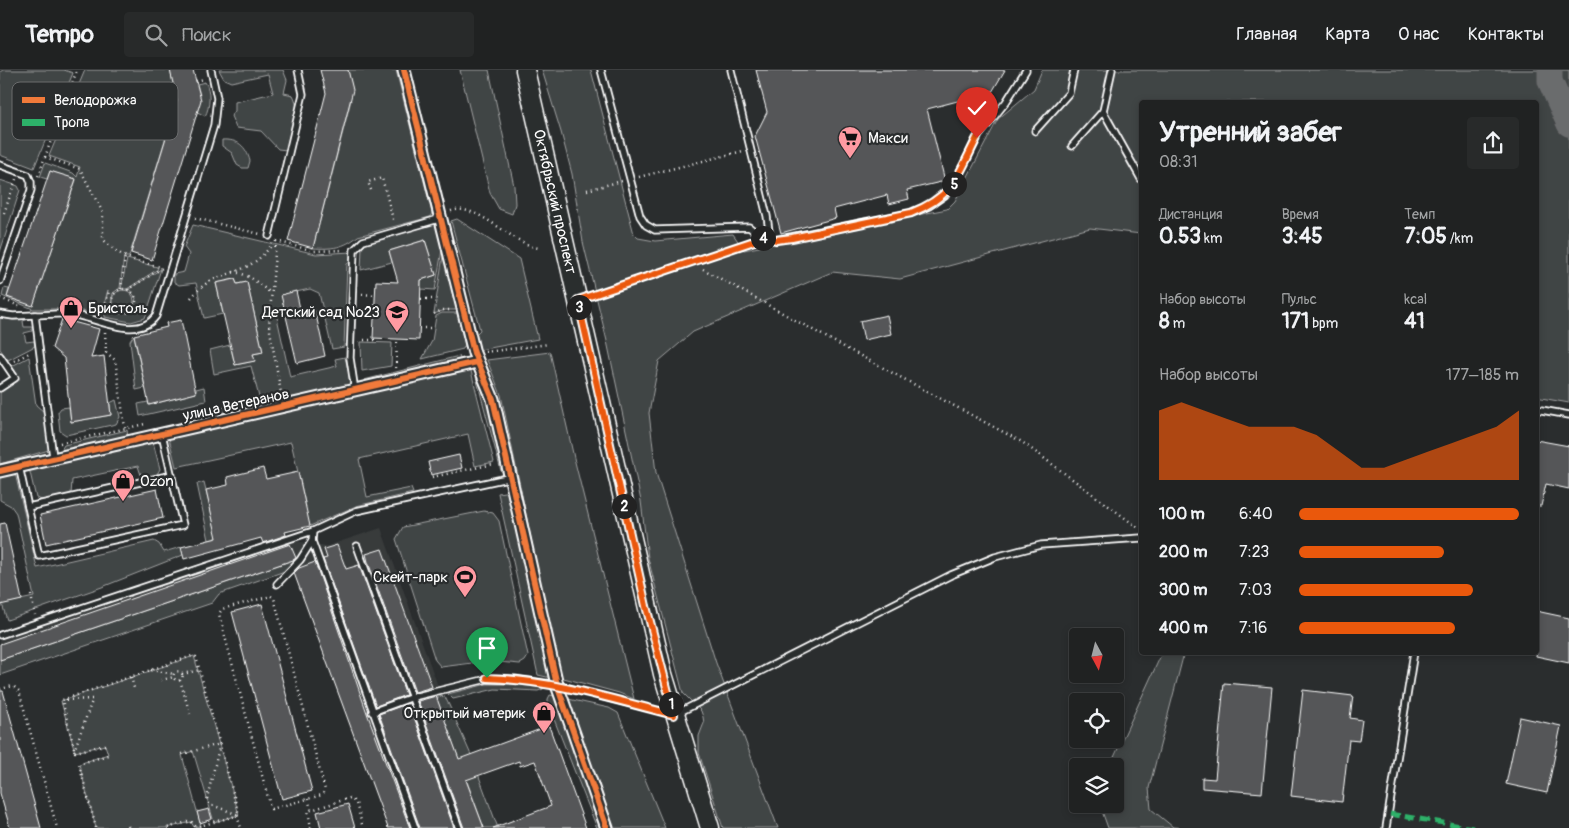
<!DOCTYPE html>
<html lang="ru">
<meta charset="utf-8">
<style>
:root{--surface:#202222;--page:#282a2a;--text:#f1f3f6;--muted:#a2a4a5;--line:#3d3f40;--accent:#ea580c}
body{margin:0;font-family:Pangolin,sans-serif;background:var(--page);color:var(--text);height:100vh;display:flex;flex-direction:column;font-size:19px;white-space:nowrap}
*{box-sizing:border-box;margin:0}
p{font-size:16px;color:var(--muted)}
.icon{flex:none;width:28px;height:28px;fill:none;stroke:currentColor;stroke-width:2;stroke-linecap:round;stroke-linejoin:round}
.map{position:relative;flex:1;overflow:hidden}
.panel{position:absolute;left:1139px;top:30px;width:400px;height:555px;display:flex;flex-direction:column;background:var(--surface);border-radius:5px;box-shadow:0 2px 8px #0003,0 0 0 1px var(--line)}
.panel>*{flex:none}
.needle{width:32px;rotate:173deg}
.controls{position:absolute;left:1069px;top:558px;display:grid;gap:10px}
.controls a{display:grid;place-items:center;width:55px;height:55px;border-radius:5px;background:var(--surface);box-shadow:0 2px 8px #0003,0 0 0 1px var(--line);font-size:25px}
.pin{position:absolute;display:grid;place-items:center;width:42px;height:42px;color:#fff;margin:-51px -21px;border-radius:50% 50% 50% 0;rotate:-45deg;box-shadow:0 0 5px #0007}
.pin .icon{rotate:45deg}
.km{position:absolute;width:25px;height:25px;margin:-12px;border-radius:50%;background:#222;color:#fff;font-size:14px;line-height:25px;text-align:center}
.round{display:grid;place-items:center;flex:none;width:52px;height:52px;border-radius:5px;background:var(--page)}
.head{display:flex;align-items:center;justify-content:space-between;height:85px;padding:0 20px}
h1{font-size:28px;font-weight:800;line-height:38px}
.metrics{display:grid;grid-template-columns:repeat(3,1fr);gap:8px;height:85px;padding:5px 20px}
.metrics div{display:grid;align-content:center}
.metrics b{font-size:21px;font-weight:800}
.metrics small{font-size:14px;font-weight:400}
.metrics p{font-size:14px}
.chart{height:140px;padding:10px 20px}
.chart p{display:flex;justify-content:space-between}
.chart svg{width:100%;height:90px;margin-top:5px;fill:var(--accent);opacity:.7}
ul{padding:0 20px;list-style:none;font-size:16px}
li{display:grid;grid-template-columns:80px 60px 1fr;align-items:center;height:38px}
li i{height:12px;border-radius:6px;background:var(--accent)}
header{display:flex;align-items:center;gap:30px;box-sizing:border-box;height:70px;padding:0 25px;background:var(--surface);border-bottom:1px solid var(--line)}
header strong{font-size:24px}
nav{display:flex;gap:28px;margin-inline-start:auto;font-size:18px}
.search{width:350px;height:45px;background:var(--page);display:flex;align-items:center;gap:12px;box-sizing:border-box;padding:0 18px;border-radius:5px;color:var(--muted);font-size:19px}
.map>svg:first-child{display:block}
.built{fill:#373a3b}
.green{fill:#414445;stroke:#a0a2a2}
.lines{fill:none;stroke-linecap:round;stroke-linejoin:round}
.river{stroke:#6a6c6d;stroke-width:25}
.building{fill:#555758;stroke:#fff}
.lane-casing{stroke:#fff;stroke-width:9}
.street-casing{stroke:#fff;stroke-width:15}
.primary-casing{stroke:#fff;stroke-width:21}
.path{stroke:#fff;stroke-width:2.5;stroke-dasharray:1 4;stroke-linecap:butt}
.lane{stroke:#2a2d2e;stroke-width:5.5}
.street{stroke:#2a2d2e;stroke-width:11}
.primary{stroke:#2a2d2e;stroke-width:18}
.quiet{stroke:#2db169;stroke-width:5;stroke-dasharray:10 5;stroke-linecap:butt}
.cycleway-casing{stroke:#2a2d2e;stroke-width:9}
.cycleway{stroke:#f17a3a;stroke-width:6}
.route-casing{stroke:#fff;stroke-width:10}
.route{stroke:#ea580c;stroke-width:6}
.labels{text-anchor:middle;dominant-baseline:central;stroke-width:4.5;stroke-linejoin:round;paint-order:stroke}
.poi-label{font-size:15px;fill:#fff;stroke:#2a2d2e;text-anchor:start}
.street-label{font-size:15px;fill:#fff;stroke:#2a2d2e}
.key{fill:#2a2d2e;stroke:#6a6c6d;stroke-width:1}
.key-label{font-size:14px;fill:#fff}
</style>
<header>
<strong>Tempo</strong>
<div class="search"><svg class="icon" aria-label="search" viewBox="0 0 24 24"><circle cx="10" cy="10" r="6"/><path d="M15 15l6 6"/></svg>Поиск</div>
<nav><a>Главная</a><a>Карта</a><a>О нас</a><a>Контакты</a></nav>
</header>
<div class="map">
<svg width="1569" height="758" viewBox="0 0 1569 758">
<rect width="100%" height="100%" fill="#2a2d2e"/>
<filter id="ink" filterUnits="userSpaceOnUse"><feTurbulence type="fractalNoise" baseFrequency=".02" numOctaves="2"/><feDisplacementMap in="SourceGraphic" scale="10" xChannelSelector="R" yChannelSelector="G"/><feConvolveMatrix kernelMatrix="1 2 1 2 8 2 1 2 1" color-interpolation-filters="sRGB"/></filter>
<g filter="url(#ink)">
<polygon class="built" points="381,458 489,758 388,758 290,493 0,593 0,570 289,470 327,476"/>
<g class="green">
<polygon points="3,0 64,0 73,3 34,98 0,85 0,2"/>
<path d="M85,0H170L177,30L200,25L197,14L205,12C211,20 210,38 205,46L177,31L129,187H124L120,218L113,223L111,234L104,239L108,220L101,246L74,239H33L2,226L4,218L9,219L7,227L33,235L76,110L50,101L47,109L40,107L45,93L73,103L77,107L80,97L49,86Z"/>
<path d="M219,0H283L287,10L284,23L293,25C302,40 291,64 287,80L278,79L261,61L236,58L231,46L235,41V32L273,23L268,4L231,12L224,9Z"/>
<path d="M348,0H396L432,143L430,147L358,166C344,178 332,179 313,178L351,30L326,23L352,18Z"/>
<polygon points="460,0 489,0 514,116 515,134 512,144 499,139 490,123"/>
<polygon points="542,0 591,0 634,164 638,168 655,171 733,164 744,180 947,139 955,131 998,49 1034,19 1042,0 1569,0 1569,333 1536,327 1536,32 1141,32 1141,164 1090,158 900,209 832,202 693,262 659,291 649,343 656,403 716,593 778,758 723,758 699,683 699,666 704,653 703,647 701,641 683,623 648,488 641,431 607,271 583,172 572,104 561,62"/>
<path d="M222,70C238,69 246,76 250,91L248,98H242L237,95L232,83L222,76Z"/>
<polygon points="0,110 18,116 20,120 0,182"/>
<polygon points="457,149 519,189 538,269 479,280 475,265 480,260 451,151"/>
<polygon points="433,154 436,155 442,180 435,220 421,219 421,210 436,205 425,170 389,181 392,192 361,200 362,178 366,174"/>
<polygon points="193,155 316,184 352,182 351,191 347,194 344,277 332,279 319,223 310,219 282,225 284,238 279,239 276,243 290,307 337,296 335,289 345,287 352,316 225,346 221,338 258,330 259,327 251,296 214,304 210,280 230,275 235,295 254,291 253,284 263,282 247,212 237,214 235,209 216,213 223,244 204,248 196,213 179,215 174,212 174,204 184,202 189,184 184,177"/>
<polygon points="444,179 458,240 445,240 434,244"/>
<polygon points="127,189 157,197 158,199 127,219 121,219"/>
<polygon points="161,199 145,248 131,252 105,247 105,241 111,236 120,244 133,240 136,228 129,219"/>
<circle cx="123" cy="231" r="11"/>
<polygon points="442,243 457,243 465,275 463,279 422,289 432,271 436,246"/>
<polygon points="0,247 14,250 29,249 23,251 24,257 32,257 32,261 24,263 26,272 34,271 35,276 8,290 0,279"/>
<polygon points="134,265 145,318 136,320 130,271"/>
<polygon points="361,272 392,273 391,296 362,301"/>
<polygon points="550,282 574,388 634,629 619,623 560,607 501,325 487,290"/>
<polygon points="459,286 462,293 363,313 364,310"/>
<polygon points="29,287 36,335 44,342 49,380 0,394 0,321 19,307 12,296"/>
<polygon points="470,297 494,392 475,396 468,364 359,389 367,427 411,418 413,423 356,436 310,456 306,444 209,470 197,414 204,412 215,458 306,437 291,372 176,397 169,368"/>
<polygon points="476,307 481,309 490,333 506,400 501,401"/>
<polygon points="204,317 206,331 140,346 138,334 148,332 149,335 196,323 196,319"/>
<polygon points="116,330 120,347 116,354 66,365 60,361 58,342 61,338 69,337 71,352 111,345 110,333"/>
<polygon points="127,360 128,368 61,382 61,380 64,375"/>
<polygon points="153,372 160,399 156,406 146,408 141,405 138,396 72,410 71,425 45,431 36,428 29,398"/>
<polygon points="15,403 37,498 154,471 159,474 164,482 181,477 183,485 102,517 7,550 2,534 34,527 16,443 11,436 0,430 0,406"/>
<polygon points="511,421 551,608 538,605 498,423"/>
<polygon points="484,441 493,443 499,451 528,586 525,591 520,594 488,591 441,597 435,590 396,469 403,457"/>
<polygon points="296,489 285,501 219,524 212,533 0,605 0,590"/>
<polygon points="1162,583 1184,583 1149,718 1151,739 1173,757 1186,758 1108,758 1103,744 1104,734 1115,734 1115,696 1110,696"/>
<polygon points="194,586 239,745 214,752 193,681 182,685 201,756 194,757 191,752 167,758 96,758 79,694 108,684 105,675 75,682 61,631"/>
<polygon points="487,614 519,614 543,617 543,619 538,621 495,619 453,629 448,624"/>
<polygon points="550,625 609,638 618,643 665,758 597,758 548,634 548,629"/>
<polygon points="439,626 445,627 449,635 471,685 498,758 484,758 437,629"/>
</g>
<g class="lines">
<polyline class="river" points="1550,0 1550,11 1569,54"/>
</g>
<g class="building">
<polygon points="170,0 193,0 201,30 152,190 131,183 177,31"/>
<polygon points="320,0 348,0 353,20 313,178 288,171 326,23"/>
<polygon points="756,0 1005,0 992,22 927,39 945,111 907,120 909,129 889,134 887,125 834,139 836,148 781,163 755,66 767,42"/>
<polygon points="50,101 76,109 33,236 7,227"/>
<polygon points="425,170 436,205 421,210 419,270 373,268 376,211 398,212 389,181"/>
<polygon points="235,209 237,214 247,212 263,282 253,284 255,291 235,295 216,213"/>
<polygon points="296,221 301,243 315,240 325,286 297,293 281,225"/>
<polygon points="887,245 891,264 864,270 860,251"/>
<polygon points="62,249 99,259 91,288 104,286 111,345 71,352 64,288 52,278"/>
<polygon points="181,250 196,323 149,335 134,265 167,257 166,253"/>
<polygon points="1536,370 1569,376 1569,419 1546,414 1541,436 1536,436"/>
<polygon points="459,385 462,398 431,405 428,392"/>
<polygon points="263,398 266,409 298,402 310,456 285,462 286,465 263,473 261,468 184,489 181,477 217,468 206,420 228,415 227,407"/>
<polygon points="157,419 163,448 46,474 40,445"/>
<polygon points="5,453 22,530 0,535 0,454"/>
<polygon points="290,474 296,488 293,490 0,590 0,574"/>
<polygon points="337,475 346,499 359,495 406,625 376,636 323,489 327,488 324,479"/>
<polygon points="382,479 432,617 415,622 368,492 366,484"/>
<polygon points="315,492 367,643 410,758 388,758 294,503 299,498"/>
<polygon points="262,534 312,721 282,729 232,542"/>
<polygon points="1536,541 1569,548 1569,593 1536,586"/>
<polygon points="1224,613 1272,617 1262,723 1202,718 1202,708 1215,709"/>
<polygon points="1303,620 1353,626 1350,648 1362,650 1359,671 1349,670 1342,732 1291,726"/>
<polygon points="0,621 3,621 41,758 10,758 0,723"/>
<polygon points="436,626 459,689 549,656 586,758 493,758 551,736 535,691 520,696 519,691 466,710 484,758 464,758 418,631"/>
<polygon points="409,633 454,758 420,758 379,644"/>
<polygon points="1520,647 1561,656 1547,723 1506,714"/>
<polygon points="348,734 355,758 321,758 317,742"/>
<polygon points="209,739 212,749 200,753 197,742"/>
</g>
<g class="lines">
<g class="lane-casing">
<g id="lane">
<polyline points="601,0 640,146 646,155 655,160 749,157 759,165 776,170 911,143 929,136 945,125 954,114 977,68 1006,32 1026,0"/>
<polyline points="731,0 767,146 769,161 766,167"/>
<polyline points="1112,0 1103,41 1141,109"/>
<polyline points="1035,61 1069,23 1074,0"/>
<polyline points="1072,76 1103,41"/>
<polyline points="0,95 28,105 31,112 31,120 0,211"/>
<polyline points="269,166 303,24 298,0"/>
<polyline points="578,230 766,167"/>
<polyline points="0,244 13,246 35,245"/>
<polyline points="0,286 15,308 0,318"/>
<polyline points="355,321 350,288 354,180 363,171 442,148"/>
<polyline points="1536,339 1569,345"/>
<path d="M53,387L35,245C46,245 59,243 70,244C96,247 137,272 156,246L214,55L217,28L211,0"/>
<polyline points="19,396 28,437 172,405"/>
<polyline points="28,437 39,486 183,455 162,364"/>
<polyline points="313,461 356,441 512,407"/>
<polyline points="357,476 459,758"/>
<polyline points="277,514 300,490 312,471"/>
<polyline points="0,565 313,461 312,471 415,758"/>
<polyline points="372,642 413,627 487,609 514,609 557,615 674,645 951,505 995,487 1041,475 1141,468"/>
<polyline points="1386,758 1414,582"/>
</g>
</g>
<g class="street-casing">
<g id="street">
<polyline points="404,0 474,283 493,329 557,615 607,758"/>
<polyline points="0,401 477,292"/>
</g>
</g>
<g class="primary-casing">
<g id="primary">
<path id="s1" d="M525,0L663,604L710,758"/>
</g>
</g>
<g class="path">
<polyline points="196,11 204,9"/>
<path d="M45,87L80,99L103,143V169C121,189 136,191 161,197"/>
<polyline points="38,106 77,0"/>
<polyline points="639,107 743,81"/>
<polyline points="371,120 368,112 382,108 394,153"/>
<polyline points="587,120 622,111"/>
<path d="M451,141C478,132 510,173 539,178"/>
<polyline points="4,143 16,109"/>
<polyline points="195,148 260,164"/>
<polyline points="276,171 269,255 281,323"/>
<polyline points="276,171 314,181 344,180"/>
<polyline points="703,199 842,276 1022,372 1140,459"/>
<path d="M233,202C253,205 256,213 271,223"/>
<circle cx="124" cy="231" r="12"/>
<polyline points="121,219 125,187"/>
<polyline points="127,220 162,198"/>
<polyline points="362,224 375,225"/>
<polyline points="0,228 19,236"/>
<path d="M191,228C212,203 223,209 248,196C258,191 265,183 272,175"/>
<polyline points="421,229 436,229"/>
<polyline points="103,243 109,221"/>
<polyline points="434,244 442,240 451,240"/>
<polyline points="419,258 432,258"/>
<polyline points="105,262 106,282 115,290 116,295 125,358"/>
<polyline points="359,270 377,270"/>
<polyline points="485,282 549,274"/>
<polyline points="14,291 31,282"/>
<polyline points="396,298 397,269"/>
<polyline points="60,373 145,354"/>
<polyline points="432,407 494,394"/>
<polyline points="31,525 35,545"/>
<polygon points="271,526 274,528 325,720 322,725 271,739 219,544 222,539"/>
<polyline points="151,600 174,604"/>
<circle cx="178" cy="606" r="4.5"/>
<polyline points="182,604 200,600"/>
<polyline points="131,607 134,618"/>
<polyline points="161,610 174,607"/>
<polyline points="180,610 190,644"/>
<polyline points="0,619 13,616 19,621 57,758"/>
<polyline points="66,630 92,629"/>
<polyline points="105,675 75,682 62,630 192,586 196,587 239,745 196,757 191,751 167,758"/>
<polyline points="74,681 92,631"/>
<polyline points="182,684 220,674 207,728 209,734 239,745"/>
<polyline points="308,729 311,739"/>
<polyline points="237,746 241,758"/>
<polyline points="128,756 129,758"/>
<polyline points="96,758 79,694 108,685"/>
<polyline points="311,758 308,741 350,728 356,733 363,758"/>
</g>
<use href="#lane" class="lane"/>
<use href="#street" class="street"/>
<use href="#primary" class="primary"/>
<polyline class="quiet" points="1390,744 1473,758"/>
<g class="cycleway-casing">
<g id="cycleway">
<polyline points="404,0 474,283 493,329 557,615 607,758"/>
<polyline points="0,401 477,292"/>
</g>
</g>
<use href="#cycleway" class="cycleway"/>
</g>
</g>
<g class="lines" filter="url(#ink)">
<g class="route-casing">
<path id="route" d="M487,608C551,610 612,629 674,645L646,536L578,230L766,167L776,170L792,168L911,143C954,126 958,106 977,68"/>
</g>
<use href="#route" class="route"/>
</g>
<defs>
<g id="supermarket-pin" transform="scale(1.25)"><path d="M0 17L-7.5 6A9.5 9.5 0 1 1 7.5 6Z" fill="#ff9aa2" stroke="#2a2d2e"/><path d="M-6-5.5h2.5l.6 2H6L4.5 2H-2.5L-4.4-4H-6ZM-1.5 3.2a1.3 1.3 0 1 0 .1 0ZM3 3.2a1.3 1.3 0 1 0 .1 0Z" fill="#111"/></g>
<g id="shop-pin" transform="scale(1.25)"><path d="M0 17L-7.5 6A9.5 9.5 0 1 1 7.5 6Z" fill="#ff9aa2" stroke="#2a2d2e"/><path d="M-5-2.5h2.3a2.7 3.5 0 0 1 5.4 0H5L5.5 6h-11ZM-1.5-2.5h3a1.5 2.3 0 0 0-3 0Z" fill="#111"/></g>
<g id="school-pin" transform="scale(1.25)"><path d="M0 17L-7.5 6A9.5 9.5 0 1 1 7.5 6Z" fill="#ff9aa2" stroke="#2a2d2e"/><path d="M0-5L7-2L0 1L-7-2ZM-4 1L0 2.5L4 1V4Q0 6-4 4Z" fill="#111"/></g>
<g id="stadium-pin" transform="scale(1.25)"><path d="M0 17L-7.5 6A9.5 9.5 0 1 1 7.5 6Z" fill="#ff9aa2" stroke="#2a2d2e"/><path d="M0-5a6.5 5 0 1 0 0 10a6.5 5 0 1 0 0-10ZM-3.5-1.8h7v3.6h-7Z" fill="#111"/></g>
</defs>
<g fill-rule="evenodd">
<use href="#supermarket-pin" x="850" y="68"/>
<use href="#shop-pin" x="71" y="238"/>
<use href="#school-pin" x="397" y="242"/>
<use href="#shop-pin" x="123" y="411"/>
<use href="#stadium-pin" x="465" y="507"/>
<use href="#shop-pin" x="544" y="643"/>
</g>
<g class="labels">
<g class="poi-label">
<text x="868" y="68">Макси</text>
<text x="88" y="238">Бристоль</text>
<text x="380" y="242" text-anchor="end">Детский сад №23</text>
<text x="140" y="411">Ozon</text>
<text x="448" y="507" text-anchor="end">Скейт-парк</text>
<text x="526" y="643" text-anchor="end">Открытый материк</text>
</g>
<g class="street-label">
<text stroke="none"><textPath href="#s1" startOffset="135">Октябрьский проспект</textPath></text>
<text transform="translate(236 335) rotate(-12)">улица Ветеранов</text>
</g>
</g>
<rect x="12" y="12" width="166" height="58" rx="8" class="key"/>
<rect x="22" y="27" width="23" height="6" fill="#f17a3a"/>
<rect x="22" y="49" width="23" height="7" fill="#2db169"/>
<g class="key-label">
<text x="54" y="35">Велодорожка</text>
<text x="54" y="57">Тропа</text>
</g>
</svg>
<div class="controls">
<a><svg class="needle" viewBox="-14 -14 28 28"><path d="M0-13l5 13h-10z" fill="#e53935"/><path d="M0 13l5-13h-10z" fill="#a2a4a5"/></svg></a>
<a><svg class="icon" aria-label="locate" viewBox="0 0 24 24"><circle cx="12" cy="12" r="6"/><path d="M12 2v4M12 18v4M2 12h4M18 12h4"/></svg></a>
<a><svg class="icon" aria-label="layers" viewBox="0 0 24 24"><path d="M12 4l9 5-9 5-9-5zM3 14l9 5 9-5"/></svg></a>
</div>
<div class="pin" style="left:487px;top:608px;background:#1e9e55"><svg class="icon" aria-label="arrive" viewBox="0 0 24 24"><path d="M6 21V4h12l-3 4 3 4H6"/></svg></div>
<div class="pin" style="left:977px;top:68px;background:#d93025"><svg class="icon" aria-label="check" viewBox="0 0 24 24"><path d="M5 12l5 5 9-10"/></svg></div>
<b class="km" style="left:671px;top:634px">1</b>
<b class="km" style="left:624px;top:436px">2</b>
<b class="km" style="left:579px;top:237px">3</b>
<b class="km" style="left:763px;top:168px">4</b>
<b class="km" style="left:954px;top:114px">5</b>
<section class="panel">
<div class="head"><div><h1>Утренний забег</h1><p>08:31</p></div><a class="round"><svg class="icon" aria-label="share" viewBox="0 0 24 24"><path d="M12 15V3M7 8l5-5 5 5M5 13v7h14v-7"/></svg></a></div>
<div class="metrics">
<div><p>Дистанция</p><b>0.53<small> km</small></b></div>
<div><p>Время</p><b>3:45</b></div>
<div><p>Темп</p><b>7:05<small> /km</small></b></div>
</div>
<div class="metrics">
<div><p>Набор высоты</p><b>8<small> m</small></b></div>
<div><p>Пульс</p><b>171<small> bpm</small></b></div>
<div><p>kcal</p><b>41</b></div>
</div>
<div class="chart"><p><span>Набор высоты</span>177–185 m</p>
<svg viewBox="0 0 160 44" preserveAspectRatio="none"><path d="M0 44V10L10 6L20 10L30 14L40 18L50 18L60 18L70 22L80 30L90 38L100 38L110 34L120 30L130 26L140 22L150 18L160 10V44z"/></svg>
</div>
<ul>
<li><b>100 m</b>6:40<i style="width:100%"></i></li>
<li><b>200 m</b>7:23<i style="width:66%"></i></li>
<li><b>300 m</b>7:03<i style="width:79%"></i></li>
<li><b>400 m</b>7:16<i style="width:71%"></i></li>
</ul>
</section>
</div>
